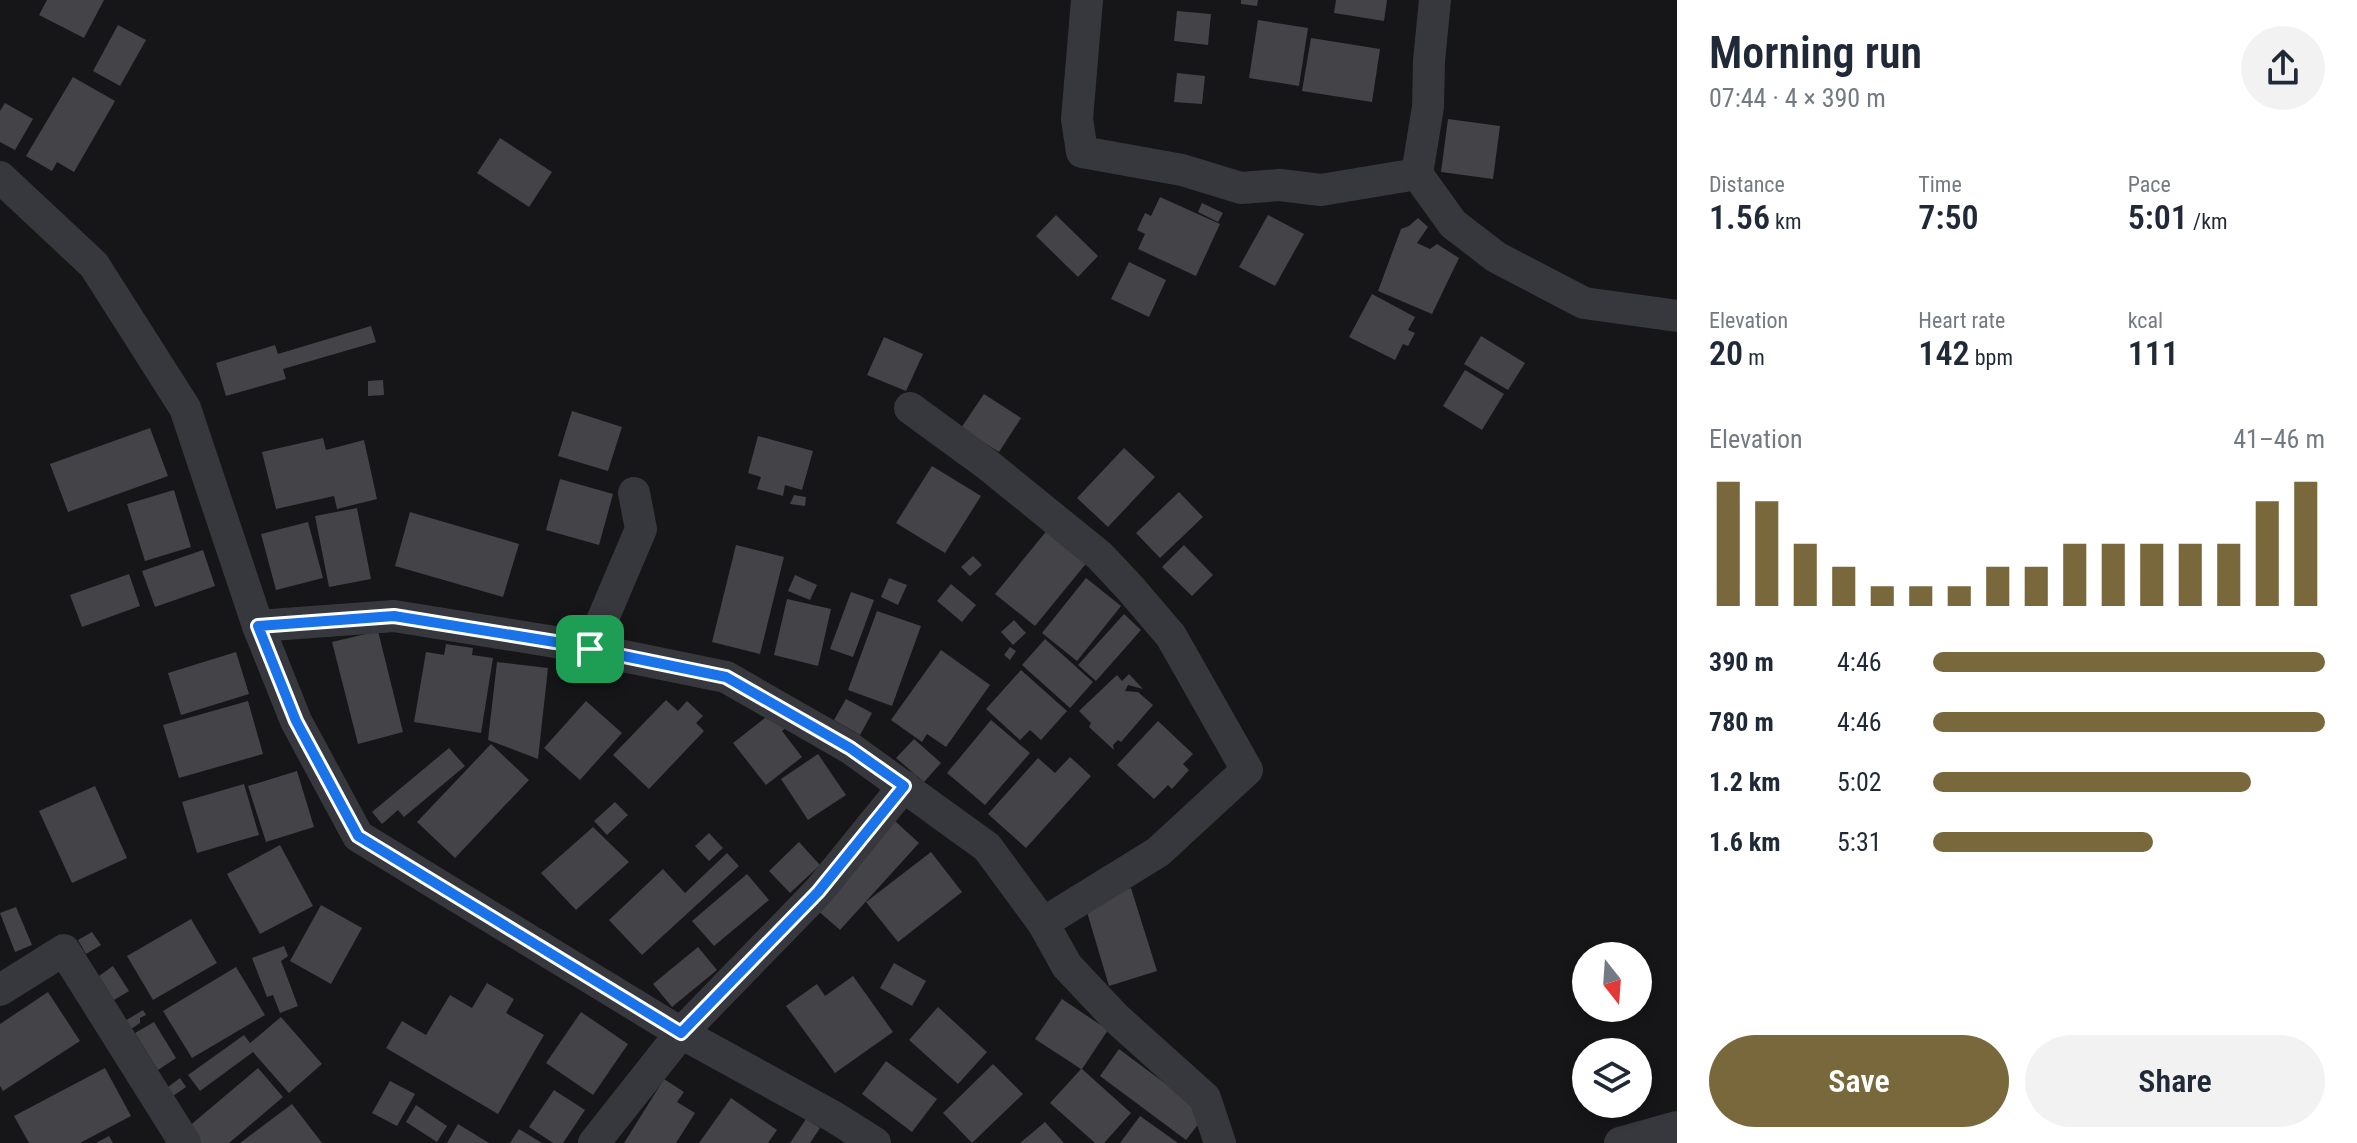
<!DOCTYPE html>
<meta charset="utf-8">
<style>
:root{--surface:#fff;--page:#f2f2f3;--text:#1f2937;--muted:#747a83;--accent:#79683b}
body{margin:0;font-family:"Roboto Condensed",sans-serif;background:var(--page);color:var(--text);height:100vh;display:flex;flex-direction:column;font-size:30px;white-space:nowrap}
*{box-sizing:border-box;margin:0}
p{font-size:26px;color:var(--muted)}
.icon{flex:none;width:44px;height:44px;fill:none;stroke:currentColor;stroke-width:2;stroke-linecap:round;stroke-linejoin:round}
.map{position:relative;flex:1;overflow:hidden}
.sheet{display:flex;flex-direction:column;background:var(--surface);width:680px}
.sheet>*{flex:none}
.needle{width:52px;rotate:163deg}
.fabs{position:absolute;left:1572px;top:942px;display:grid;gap:16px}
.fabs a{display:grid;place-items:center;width:80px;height:80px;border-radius:50%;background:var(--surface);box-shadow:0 4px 12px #0003;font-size:40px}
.pin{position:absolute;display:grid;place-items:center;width:68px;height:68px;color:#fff;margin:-34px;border-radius:16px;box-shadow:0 4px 12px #0006}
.round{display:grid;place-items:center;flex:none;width:84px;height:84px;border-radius:42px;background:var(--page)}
.head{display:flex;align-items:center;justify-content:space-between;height:136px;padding:0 32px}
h1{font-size:44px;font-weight:600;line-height:60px}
.metrics{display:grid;grid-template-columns:repeat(3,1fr);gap:12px;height:136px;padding:8px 32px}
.metrics div{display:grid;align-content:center}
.metrics b{font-size:34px;font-weight:600}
.metrics small{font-size:22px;font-weight:400}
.metrics p{font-size:22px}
.chart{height:224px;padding:16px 32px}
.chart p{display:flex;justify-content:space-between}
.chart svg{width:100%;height:144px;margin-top:8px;stroke:var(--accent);stroke-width:6}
.action{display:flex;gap:16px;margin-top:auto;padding:16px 32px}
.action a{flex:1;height:92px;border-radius:48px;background:var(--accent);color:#fff;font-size:32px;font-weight:600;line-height:92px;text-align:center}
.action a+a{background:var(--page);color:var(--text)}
ul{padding:0 32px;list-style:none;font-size:26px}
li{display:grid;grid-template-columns:128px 96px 1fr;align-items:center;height:60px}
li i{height:20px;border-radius:10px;background:var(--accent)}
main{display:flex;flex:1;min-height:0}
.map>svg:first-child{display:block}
.building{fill:#434348}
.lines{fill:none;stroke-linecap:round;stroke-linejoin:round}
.street{stroke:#37383d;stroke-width:32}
.route-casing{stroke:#fff;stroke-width:16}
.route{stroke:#1a73e8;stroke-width:10}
</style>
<main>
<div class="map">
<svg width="1677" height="1143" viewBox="0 0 1677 1143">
<rect width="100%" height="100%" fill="#161618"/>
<g class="building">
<polygon points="47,0 104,0 84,38 39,15"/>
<polygon points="1241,0 1258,0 1257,6 1241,4"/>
<polygon points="1336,0 1387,0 1384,21 1334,13"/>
<polygon points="1177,11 1211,14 1208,45 1174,41"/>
<polygon points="1258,20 1308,28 1299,86 1249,78"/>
<polygon points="118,25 146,40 120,86 93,71"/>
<polygon points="1311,38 1380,49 1372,102 1302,91"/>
<polygon points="1177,73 1205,76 1202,104 1174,102"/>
<polygon points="73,77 115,101 74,172 57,162 52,171 26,156"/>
<polygon points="5,103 33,119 15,150 0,142 0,111"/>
<polygon points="1448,119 1500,126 1493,179 1441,172"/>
<polygon points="500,138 552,172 529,207 477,173"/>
<polygon points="1160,197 1220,224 1196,276 1138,249 1145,234 1137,230 1145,213 1151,216"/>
<polygon points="1202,203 1223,213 1218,222 1198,212"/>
<polygon points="1056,215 1098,256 1078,277 1036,236"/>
<polygon points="1268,215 1304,234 1275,286 1239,267"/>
<polygon points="1418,218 1428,227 1417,243 1430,249 1437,244 1459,258 1432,314 1378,291 1401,229 1409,226"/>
<polygon points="1129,262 1166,280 1149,317 1111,299"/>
<polygon points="1372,294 1415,317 1408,330 1415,333 1408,346 1403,344 1395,360 1349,337"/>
<polygon points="371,326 376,342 283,369 286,379 226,396 216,363 275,345 278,354"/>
<polygon points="1481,336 1525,363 1508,390 1464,364"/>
<polygon points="884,337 923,354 906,391 867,375"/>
<polygon points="1465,370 1504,394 1482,430 1443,406"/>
<polygon points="383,380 384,395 368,396 368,381"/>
<polygon points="984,394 1021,418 999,452 961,428"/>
<polygon points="572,411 622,427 608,471 558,456"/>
<polygon points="150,428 168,476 68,512 50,464"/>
<polygon points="758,436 813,451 802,490 785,485 783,496 757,489 761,477 748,473"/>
<polygon points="323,438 326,450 364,440 377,499 337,509 334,496 276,509 262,452"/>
<polygon points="1124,448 1155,477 1108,527 1077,498"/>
<polygon points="932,466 981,496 945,553 896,523"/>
<polygon points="560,479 613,494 599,545 546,530"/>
<polygon points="174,490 191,547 145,561 127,504"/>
<polygon points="1179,492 1203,517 1160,558 1136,533"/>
<polygon points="794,495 806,497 805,506 790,504"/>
<polygon points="357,508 371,579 329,587 315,516"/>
<polygon points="410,512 519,544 503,597 395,566"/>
<polygon points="308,522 323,578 276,590 261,534"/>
<polygon points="1049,528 1089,560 1035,626 995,594"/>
<polygon points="736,545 784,557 760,654 712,642"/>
<polygon points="1184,545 1213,575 1192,596 1162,567"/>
<polygon points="203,550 215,586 155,607 142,571"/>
<polygon points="973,556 982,565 970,576 961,567"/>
<polygon points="129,574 140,606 82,627 70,595"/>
<polygon points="795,575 817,585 810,600 788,591"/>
<polygon points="889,578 907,585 898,605 881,597"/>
<polygon points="1086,578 1121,606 1077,661 1042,633"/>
<polygon points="951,584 976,605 962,622 937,601"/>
<polygon points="851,592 874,600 853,657 830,649"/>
<polygon points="787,599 831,609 818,666 774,655"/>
<polygon points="877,611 921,626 892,706 848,690"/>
<polygon points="1124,614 1141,630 1096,681 1078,665"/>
<polygon points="1014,620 1026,633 1013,645 1001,632"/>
<polygon points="378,631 403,732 358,744 332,642"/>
<polygon points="1045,639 1093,682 1070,708 1022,665"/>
<polygon points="446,644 473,648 472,655 493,658 481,733 414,722 426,652 444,655"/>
<polygon points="1010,647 1016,651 1010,660 1004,655"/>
<polygon points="941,650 990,685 946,747 927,734 922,742 891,720"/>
<polygon points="236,652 249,694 181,715 168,673"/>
<polygon points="577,659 591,661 588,681 574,679"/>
<polygon points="497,662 548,668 538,759 488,740"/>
<polygon points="1021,670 1067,711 1041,740 1030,730 1020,740 986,709"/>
<polygon points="1129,674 1143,689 1128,685 1125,691 1138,692 1153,705 1121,742 1118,740 1113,745 1114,750 1089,727 1091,723 1079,711 1117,675 1122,681"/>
<polygon points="846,699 872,713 860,735 834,720"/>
<polygon points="666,700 678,711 687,701 703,716 696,723 704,731 649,789 613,755"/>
<polygon points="248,701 263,754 179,778 163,725"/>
<polygon points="586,701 622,733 580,780 544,748"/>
<polygon points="774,711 787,727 782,731 802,757 766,785 733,743"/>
<polygon points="991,720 1030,753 985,805 947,773"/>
<polygon points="1158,721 1193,754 1183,764 1189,770 1172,789 1168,785 1154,799 1117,765"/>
<polygon points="914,739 941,763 924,782 896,758"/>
<polygon points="491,744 529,780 455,858 417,822"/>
<polygon points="449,748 465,766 404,817 398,810 382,824 372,812"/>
<polygon points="818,754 846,795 808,820 781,779"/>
<polygon points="1070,757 1091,776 1026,848 988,814 1038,758 1055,773"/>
<polygon points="297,771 314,827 266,842 248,786"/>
<polygon points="244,784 259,835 197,853 182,802"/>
<polygon points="95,786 127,858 72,883 39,811"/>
<polygon points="615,802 628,815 607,835 594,821"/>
<polygon points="895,821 919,843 840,930 816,909"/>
<polygon points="593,827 629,862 576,910 541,873"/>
<polygon points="709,833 723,848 709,861 695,846"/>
<polygon points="799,842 820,865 790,893 769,871"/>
<polygon points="280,845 313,906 260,934 227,874"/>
<polygon points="931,852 962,892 898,942 866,902"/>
<polygon points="727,853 739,866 642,955 609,920 663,869 685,893"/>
<polygon points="747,874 769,900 714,946 692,921"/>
<polygon points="1131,888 1157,971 1109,986 1084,902"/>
<polygon points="321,905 362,928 331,984 290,961"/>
<polygon points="16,907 32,945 15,952 0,913"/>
<polygon points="191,919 217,963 153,1000 127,956"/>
<polygon points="92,932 101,945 86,954 78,940"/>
<polygon points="284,946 288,956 281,961 298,1006 280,1013 273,995 267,997 252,958"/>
<polygon points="698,947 717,970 672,1007 653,984"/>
<polygon points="894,963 926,981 912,1006 880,988"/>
<polygon points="113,966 129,991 114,1000 99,976"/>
<polygon points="236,967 265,1015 192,1058 163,1011"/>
<polygon points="853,976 893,1032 835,1073 786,1006 817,984 825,996"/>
<polygon points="487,983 514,999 506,1013 544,1035 498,1114 386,1048 402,1021 426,1035 450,995 472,1008"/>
<polygon points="48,992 80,1041 3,1091 0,1086 0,1024"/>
<polygon points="1062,999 1108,1030 1082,1069 1131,1113 1104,1143 1095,1143 1050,1103 1081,1069 1035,1039"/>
<polygon points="938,1007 987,1052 958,1084 909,1040"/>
<polygon points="143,1010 146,1015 140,1018 140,1023 131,1029 125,1021"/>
<polygon points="581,1012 628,1044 593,1095 546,1063"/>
<polygon points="281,1017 322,1064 289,1093 253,1052 200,1091 188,1075 244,1035 250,1043"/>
<polygon points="154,1022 176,1058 158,1070 135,1033"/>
<polygon points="1119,1049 1206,1114 1186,1140 1100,1076"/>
<polygon points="886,1061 937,1099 912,1132 862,1094"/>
<polygon points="993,1064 1023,1094 972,1143 943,1113"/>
<polygon points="105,1068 131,1116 80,1143 29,1143 14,1116"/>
<polygon points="258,1068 283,1097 229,1143 201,1143 187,1128"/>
<polygon points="180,1078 186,1087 170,1098 164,1090"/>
<polygon points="664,1079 684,1092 677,1102 695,1113 676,1143 624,1143"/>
<polygon points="390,1081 415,1094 397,1126 372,1113"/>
<polygon points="554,1090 585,1110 563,1143 553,1143 529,1127"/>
<polygon points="731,1098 777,1130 768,1143 699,1143"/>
<polygon points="292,1104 322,1143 240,1143"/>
<polygon points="416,1105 447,1126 437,1142 406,1122"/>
<polygon points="1140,1116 1178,1143 1120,1143"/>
<polygon points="806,1119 820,1128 810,1143 790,1143"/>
<polygon points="1045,1122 1064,1143 1020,1143"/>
<polygon points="458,1124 489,1143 447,1143"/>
<polygon points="519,1129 542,1143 510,1143"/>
<polygon points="109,1136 113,1143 96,1143"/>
</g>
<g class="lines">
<g class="street">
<polyline points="1087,0 1077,119 1082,152 1182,170 1241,188 1280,185 1321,190 1417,174 1428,107 1429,61 1435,0"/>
<polyline points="1417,174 1453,224 1496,257 1584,303 1677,316"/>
<polyline points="0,177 94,265 185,408 258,626 296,721 358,836 681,1033 834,1117 875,1143"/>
<polyline points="910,408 988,465 1100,556 1130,588 1171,636 1247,770 1158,852 1043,923"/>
<polyline points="258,626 394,616 555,642 726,677 850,748 987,847 1043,923 1067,966 1116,1018 1205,1098 1220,1143"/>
<polyline points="590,649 641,529 634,493"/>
<polyline points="0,990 64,950 185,1143"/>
<polyline points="594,1143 681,1033 818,892 904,786"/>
<polyline points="1620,1143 1677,1127"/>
</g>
</g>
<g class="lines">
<g class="route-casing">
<polygon id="route" points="394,616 555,642 726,677 850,748 904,786 818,892 681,1033 358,836 296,721 258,626"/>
</g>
<use href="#route" class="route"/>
</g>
</svg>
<div class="fabs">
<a><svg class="needle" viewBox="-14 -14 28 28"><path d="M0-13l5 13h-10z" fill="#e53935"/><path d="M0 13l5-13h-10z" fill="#747a83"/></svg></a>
<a><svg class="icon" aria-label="layers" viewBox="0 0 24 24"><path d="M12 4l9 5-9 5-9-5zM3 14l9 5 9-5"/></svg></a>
</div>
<div class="pin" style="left:590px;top:649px;background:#1e9e55"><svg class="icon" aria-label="arrive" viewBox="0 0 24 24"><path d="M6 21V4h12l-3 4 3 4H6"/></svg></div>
</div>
<section class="sheet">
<div class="head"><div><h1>Morning run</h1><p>07:44 · 4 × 390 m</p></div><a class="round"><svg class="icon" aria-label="share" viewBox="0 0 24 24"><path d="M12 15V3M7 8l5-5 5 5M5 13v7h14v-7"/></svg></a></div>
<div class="metrics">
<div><p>Distance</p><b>1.56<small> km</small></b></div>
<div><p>Time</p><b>7:50</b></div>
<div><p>Pace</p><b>5:01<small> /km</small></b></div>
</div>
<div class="metrics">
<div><p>Elevation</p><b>20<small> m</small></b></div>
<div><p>Heart rate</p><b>142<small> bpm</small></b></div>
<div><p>kcal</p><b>111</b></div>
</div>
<div class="chart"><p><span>Elevation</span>41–46 m</p>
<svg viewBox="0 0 160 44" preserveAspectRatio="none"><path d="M5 44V6M15 44V12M25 44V25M35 44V32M45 44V38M55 44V38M65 44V38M75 44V32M85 44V32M95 44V25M105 44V25M115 44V25M125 44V25M135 44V25M145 44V12M155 44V6"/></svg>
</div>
<ul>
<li><b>390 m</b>4:46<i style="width:100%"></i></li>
<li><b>780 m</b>4:46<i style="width:100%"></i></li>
<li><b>1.2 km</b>5:02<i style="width:81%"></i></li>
<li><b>1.6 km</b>5:31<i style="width:56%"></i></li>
</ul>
<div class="action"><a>Save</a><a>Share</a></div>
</section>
</main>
